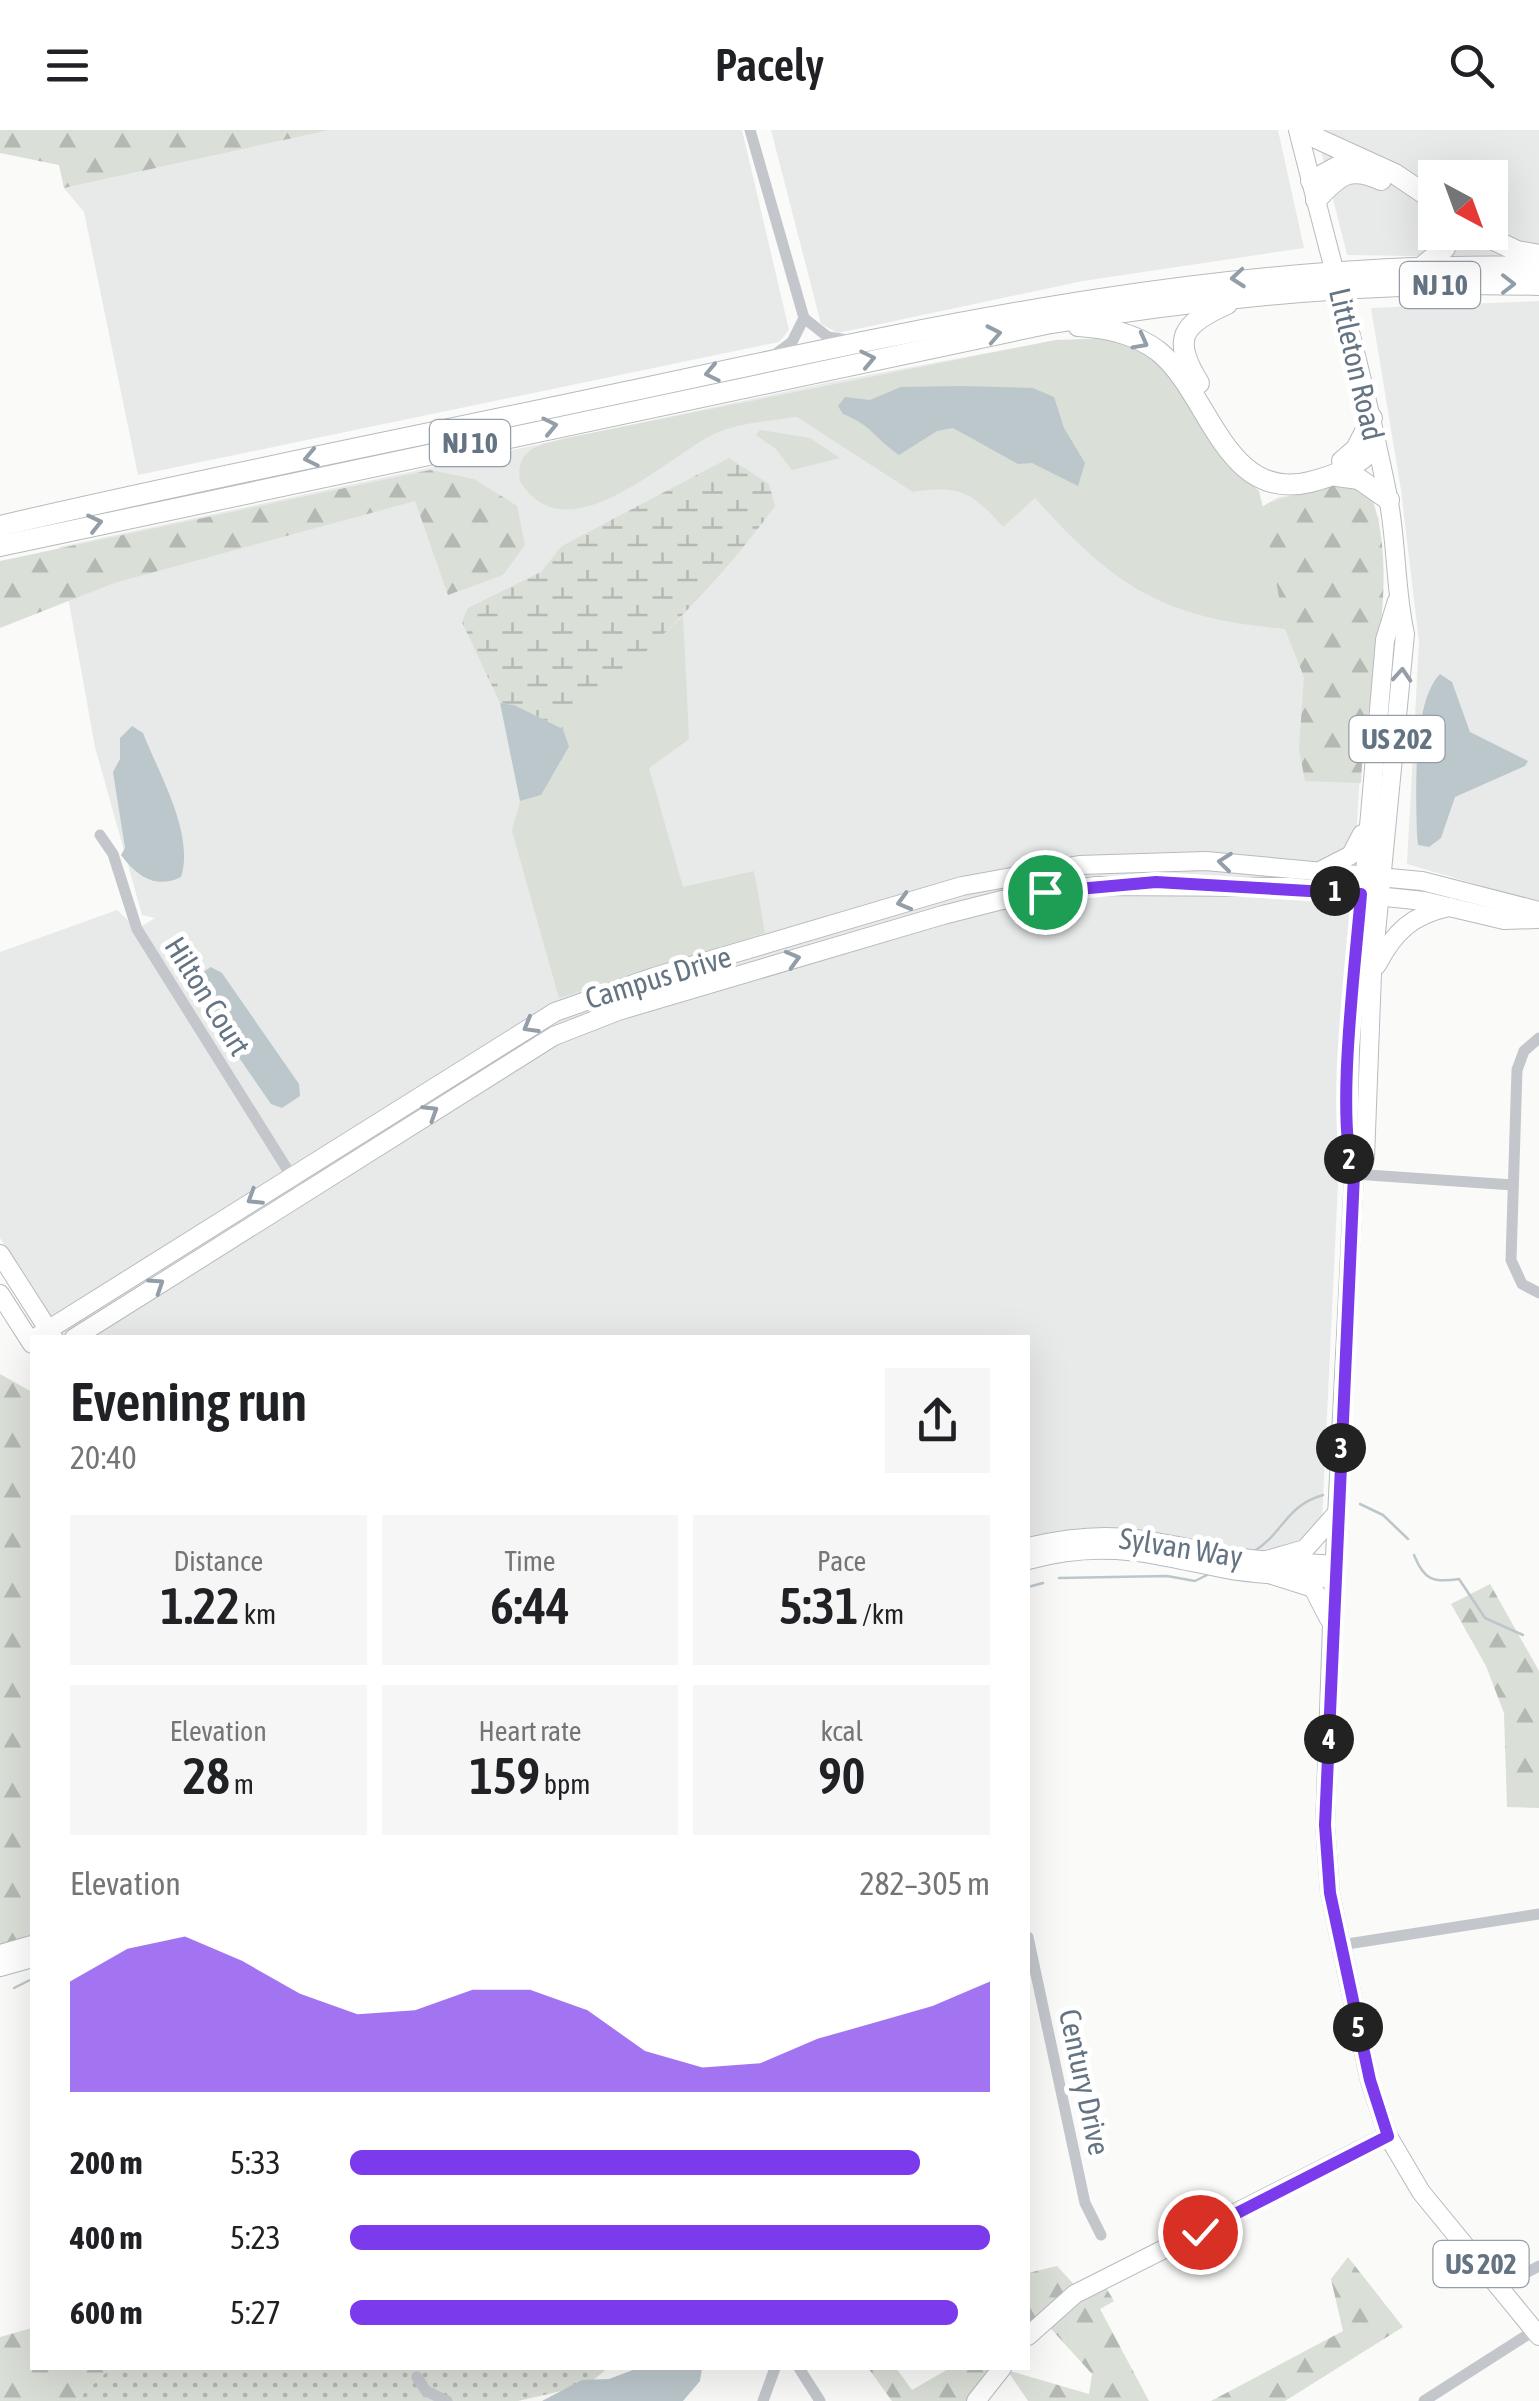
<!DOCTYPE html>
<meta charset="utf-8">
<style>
:root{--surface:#fff;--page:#f6f6f6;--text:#202124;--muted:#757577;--accent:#7c3aed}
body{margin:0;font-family:"Asap Condensed",sans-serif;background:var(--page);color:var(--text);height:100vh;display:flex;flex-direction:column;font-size:38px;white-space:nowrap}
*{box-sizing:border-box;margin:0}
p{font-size:32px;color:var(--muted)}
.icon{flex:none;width:55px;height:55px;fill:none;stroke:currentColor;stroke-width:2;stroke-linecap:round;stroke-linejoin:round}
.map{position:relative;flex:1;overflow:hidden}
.drawer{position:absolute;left:30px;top:1205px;width:1000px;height:1035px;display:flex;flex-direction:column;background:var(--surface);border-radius:0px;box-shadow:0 10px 40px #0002}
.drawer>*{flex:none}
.needle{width:65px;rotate:139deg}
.tools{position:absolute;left:1418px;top:30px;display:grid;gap:20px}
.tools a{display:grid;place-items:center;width:90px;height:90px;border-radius:0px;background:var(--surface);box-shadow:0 10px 40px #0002;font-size:50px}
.pin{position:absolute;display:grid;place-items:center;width:85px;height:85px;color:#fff;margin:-42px;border:5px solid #fff;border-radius:50%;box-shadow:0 2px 10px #0007}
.km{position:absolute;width:50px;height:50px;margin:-25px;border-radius:50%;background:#222;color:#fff;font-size:28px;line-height:50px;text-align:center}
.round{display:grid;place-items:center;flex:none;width:105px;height:105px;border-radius:0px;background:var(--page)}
.head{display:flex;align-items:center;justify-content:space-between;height:170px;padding:0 40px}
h1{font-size:55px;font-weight:600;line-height:75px}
.stats{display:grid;grid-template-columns:repeat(3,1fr);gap:15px;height:170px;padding:10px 40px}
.stats div{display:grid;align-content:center;border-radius:0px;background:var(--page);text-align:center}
.stats b{font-size:50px;font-weight:600}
.stats small{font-size:28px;font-weight:400}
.stats p{font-size:28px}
.chart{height:280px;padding:20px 40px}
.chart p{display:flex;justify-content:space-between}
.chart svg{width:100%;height:180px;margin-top:10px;fill:var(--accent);opacity:.7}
ul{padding:0 40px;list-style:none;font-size:32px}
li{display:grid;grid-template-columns:160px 120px 1fr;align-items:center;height:75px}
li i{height:25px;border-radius:12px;background:var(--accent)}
header{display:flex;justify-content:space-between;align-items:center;height:130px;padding:0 40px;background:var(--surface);font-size:45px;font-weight:600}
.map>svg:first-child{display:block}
.built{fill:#e8e9e9;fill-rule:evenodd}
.green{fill:#dadfd7}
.forest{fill:url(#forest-firs)}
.wetland{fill:url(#wetland-marsh)}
.park{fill:url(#park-dots)}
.water{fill:#bcc7cc}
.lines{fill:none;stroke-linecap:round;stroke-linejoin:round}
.stream{stroke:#bcc7cc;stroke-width:2.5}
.secondary-casing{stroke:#b6bbc0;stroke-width:20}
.primary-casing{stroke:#b7bbc0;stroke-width:20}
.highway-casing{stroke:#b7babe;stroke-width:22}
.street{stroke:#c3c7cc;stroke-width:11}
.secondary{stroke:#fff;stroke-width:18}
.primary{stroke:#fff;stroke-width:18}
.highway{stroke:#fff;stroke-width:20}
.oneway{stroke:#939ea8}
.route-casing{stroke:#fff;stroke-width:20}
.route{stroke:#7c3aed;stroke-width:12}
.labels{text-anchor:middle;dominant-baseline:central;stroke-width:10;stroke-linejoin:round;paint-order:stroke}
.shield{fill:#fff;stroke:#939ea8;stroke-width:2.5}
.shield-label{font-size:28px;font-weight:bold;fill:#657483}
.street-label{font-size:30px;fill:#657483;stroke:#fff}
</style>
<header><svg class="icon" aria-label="menu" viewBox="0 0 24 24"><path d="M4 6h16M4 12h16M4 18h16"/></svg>Pacely<svg class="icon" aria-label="search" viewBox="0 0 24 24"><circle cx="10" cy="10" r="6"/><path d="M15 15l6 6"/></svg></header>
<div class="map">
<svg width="1539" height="2271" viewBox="0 0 1539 2271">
<defs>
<pattern id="forest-firs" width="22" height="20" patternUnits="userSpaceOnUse" patternTransform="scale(2.5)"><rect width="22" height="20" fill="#dadfd7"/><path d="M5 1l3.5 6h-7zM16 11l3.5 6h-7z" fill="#b4b9b4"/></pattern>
<pattern id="wetland-marsh" width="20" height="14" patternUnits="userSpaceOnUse" patternTransform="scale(2.5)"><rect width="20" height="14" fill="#dadfd7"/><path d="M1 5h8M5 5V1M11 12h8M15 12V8" fill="none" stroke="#b4b9b4"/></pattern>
<pattern id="park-dots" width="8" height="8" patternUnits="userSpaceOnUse" patternTransform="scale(2.5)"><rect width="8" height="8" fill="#dadfd7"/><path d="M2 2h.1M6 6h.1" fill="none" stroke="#b4b9b4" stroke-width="1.8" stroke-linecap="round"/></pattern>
</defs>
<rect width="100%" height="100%" fill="#fafaf8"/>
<g class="built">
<polygon points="330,0 742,0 789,200 779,212 138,345 84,82 64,58"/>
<polygon points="771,0 1278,0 1304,118 1083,151 838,203 821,194"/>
<path d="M1316,0H1539V128L1347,125ZM1435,48H1490V102H1435Z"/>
<polygon points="1539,171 1539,772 1536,772 1407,734 1419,512 1401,360 1371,178"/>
<polygon points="1057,210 1180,257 1232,340 1259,361 1263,376 1278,367 1320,363 1339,353 1379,387 1381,480 1371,582 1362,612 1349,821 1322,1391 1308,1414 1273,1426 1144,1402 1069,1400 1028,1411 1028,1208 62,1207 0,1108 0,822 117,780 137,799 155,788 142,785 95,617 59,417 831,252"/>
</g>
<g class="green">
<path d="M1113,208C1125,214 1139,219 1149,226C1197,261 1213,324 1259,361L1285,499C1163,488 1116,458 1035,368L1003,397C973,362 958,354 913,362L797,287C769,291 740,292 714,304C666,327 566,428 520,351C515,318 540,315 566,308L1056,210Z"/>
<polygon points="760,300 810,308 840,328 792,340 776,319 756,305"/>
<polygon points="683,486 689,609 649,638 683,757 754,741 765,803 559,868 512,701 520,671 541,665 569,618 563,599"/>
</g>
<g class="forest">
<polygon points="0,0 330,0 64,58 59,35 0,23"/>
<polygon points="430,340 474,349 517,376 525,415 503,445 448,465 415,371 114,453 0,498 0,431"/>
<path d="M1339,353L1370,362C1404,453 1364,561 1361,653L1305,651L1299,619L1304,547L1285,499L1262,377C1286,362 1314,366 1339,353Z"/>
<polygon points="0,1244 32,1262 32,1810 0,1818"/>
<polygon points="1490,1454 1539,1541 1539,1678 1507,1677 1504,1583 1486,1536 1451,1474"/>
<polygon points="1348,2127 1403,2197 1285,2271 1211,2271 1343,2201 1331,2149"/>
<polygon points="1057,2136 1081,2162 1102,2151 1114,2171 1100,2179 1149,2271 1028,2271 1007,2240 1089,2264 1092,2244 1043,2190 1028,2208 1028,2143"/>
<polygon points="32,2198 32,2238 111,2238 76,2271 0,2271 0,2207"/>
<polygon points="868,2238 896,2238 912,2260 950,2238 1004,2238 977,2271 892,2271"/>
</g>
<path class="wetland" d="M729,328L769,354L775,376C714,460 640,529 563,599L514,575L500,573L462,492L468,478L541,442L562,416Z"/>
<polygon class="park" points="111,2238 608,2238 587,2255 518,2271 76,2271"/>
<g class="water">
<path d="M961,256L1033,258L1054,267L1064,298L1085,333L1078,356L1032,333L1018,334L953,298L937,301L899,325C873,307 873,296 843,284L838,276L845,267L870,270L901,257Z"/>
<path d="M1440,544L1452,552L1470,602L1528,631L1525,636L1455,667L1441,708L1429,717L1418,715L1417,705C1416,665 1412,572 1440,544Z"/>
<polygon points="500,573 514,575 563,599 569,617 541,665 520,671"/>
<path d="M132,596L143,603C158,642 195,704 181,747C155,760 136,745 121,725L125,718L113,642L120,629V608Z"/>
<polygon points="211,837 222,843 299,954 300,966 282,978 271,974 197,867 194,848"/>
<polygon points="638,2238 702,2238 700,2251 683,2271 542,2271 582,2250 609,2249"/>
</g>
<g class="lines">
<g class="stream">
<polyline points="1360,1374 1383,1385 1408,1409"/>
<path d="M1253,1422C1284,1403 1285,1376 1323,1365"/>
<path d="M1414,1425C1424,1450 1433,1453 1459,1449L1485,1488L1523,1505"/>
<polyline points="1059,1448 1167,1446 1195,1451 1207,1445"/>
<polyline points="1028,1457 1043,1453"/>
<polyline points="14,1858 32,1849"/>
</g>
<g class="secondary-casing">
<g id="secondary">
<polyline points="0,1124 53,1207"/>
<polyline points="0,1164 32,1214"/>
<polyline points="35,1208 555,882 654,847 962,756 1079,735 1206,731 1422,751 1539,781"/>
<polyline points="74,1208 554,906 618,881 943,785 1002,770 1096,756 1290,757 1424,771 1504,790 1537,789"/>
<path d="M1028,1417C1122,1395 1152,1414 1242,1428C1273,1432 1305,1433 1336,1435"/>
<path d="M1028,1430C1104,1409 1151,1424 1226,1439C1261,1446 1299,1445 1334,1449"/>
<polyline points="0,1824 32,1815"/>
<polyline points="0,1837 32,1828"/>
<polyline points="1028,2206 1075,2164 1388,2006"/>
<polyline points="976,2271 1002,2238"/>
</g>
</g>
<g class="primary-casing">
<g id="primary">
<path d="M1298,0C1329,123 1363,243 1388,367C1397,413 1395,459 1405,504L1372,844L1365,1028L1354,1044"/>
<polyline points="1397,471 1385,510 1350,918 1348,1025 1354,1044 1333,1467 1325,1695 1330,1763 1370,1951 1388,2006 1421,2062 1539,2206"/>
<polyline points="1322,740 1351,725 1362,704"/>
<path d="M1377,835C1394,802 1412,785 1449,777"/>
<polyline points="1267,1430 1305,1419 1337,1383"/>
<polyline points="1266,1443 1313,1458 1329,1489"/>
</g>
</g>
<g class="highway-casing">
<g id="highway">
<polyline points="1310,0 1318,9 1395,44 1435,71"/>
<polyline points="1311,51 1348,31"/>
<path d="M1316,70C1338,46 1349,35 1381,50"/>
<polyline points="1477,102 1517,121 1539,125"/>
<polyline points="1423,136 1445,118 1449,102"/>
<path d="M1078,196C1107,198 1134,203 1158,221C1210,262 1224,373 1310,352C1337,345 1357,337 1376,316"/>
<path d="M1199,253C1171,208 1182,194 1227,174"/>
<polyline points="1342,331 1356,319 1372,288"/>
<polyline points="1337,346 1359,349 1389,370"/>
<path d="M0,396C209,347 420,306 630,261C934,196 1226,130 1539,137"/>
<path d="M0,416L1046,194C1209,167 1373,150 1539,155"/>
</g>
</g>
<g class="street">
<polyline points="750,0 804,188 828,207 847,210"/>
<polyline points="773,226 792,212 804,188"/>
<polyline points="100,705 113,724 137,799 302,1063"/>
<polyline points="1539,908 1524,921 1517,940 1511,1130 1522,1154 1539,1163"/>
<polyline points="1354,1044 1513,1055"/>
<polyline points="1028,1807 1085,2073 1101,2105"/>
<polyline points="1341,1815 1539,1784"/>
<polyline points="1500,2157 1539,2136"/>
<polyline points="799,2238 820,2271"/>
<polyline points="417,2247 426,2261 447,2271"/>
<polyline points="763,2271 775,2238"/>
<polyline points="1424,2271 1535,2200"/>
</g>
<use href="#secondary" class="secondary"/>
<use href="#primary" class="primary"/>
<use href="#highway" class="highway"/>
</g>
<defs><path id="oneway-chevron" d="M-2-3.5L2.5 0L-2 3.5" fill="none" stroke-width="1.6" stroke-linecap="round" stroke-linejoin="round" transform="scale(2.5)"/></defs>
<g class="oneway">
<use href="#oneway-chevron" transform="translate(1238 148) rotate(175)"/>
<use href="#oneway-chevron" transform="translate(1508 154)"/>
<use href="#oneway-chevron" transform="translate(994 204) rotate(-11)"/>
<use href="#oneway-chevron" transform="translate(1141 212) rotate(28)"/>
<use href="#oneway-chevron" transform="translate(868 229) rotate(-12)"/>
<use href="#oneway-chevron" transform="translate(712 243) rotate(168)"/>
<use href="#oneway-chevron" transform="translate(550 296) rotate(-12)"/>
<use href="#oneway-chevron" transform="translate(311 328) rotate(168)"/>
<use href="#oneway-chevron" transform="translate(95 393) rotate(-13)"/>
<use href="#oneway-chevron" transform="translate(1402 545) rotate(-86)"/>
<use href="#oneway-chevron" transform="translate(1225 732) rotate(-174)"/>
<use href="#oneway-chevron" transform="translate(904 772) rotate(164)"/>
<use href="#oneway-chevron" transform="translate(793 829) rotate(-16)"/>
<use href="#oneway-chevron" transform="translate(530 896) rotate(150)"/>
<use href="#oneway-chevron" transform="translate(431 982) rotate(-32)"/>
<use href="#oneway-chevron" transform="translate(254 1068) rotate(148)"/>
<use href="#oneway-chevron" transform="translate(157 1155) rotate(-33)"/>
</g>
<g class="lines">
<g class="route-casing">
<path id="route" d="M1045,762L1156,752L1361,764C1356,830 1335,988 1354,1044L1325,1695L1330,1763L1370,1950L1388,2006L1200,2102"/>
</g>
<use href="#route" class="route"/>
</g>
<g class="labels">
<g class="shield">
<rect x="1400" y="132" width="80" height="46" rx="8"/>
<rect x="430" y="290" width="80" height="46" rx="8"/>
<rect x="1349.5" y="586" width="95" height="46" rx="8"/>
<rect x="1433.5" y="2111" width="95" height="46" rx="8"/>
</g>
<g class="shield-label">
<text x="1440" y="155">NJ 10</text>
<text x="470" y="313">NJ 10</text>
<text x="1397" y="609">US 202</text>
<text x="1481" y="2134">US 202</text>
</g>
<g class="street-label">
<text transform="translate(1357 234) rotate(77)">Littleton Road</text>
<text transform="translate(658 847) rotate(-17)">Campus Drive</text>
<text transform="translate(208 866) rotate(58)">Hilton Court</text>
<text transform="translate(1181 1417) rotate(9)">Sylvan Way</text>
<text transform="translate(1085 1952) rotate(78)">Century Drive</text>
</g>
</g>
</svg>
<div class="tools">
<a><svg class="needle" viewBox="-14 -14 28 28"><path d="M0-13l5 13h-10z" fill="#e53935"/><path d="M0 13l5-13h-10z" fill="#757577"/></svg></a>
</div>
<div class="pin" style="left:1045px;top:762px;background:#1e9e55"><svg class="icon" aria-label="arrive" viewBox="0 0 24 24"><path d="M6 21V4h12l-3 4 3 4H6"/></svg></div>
<div class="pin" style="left:1200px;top:2102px;background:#d93025"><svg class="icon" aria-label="check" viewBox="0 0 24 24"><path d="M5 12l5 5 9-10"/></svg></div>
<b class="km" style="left:1335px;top:761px">1</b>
<b class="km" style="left:1349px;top:1029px">2</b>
<b class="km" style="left:1341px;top:1318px">3</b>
<b class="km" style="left:1329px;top:1609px">4</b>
<b class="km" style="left:1358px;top:1897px">5</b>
<section class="drawer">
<div class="head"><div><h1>Evening run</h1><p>20:40</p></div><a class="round"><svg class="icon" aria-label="share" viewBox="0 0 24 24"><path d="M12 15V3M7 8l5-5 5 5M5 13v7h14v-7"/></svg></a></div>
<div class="stats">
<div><p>Distance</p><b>1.22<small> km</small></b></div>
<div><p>Time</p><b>6:44</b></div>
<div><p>Pace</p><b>5:31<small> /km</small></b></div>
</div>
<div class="stats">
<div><p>Elevation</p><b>28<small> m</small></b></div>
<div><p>Heart rate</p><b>159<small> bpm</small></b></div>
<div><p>kcal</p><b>90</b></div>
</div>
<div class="chart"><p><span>Elevation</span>282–305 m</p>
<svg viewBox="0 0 160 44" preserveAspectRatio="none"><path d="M0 44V17L10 9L20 6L30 12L40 20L50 25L60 24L70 19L80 19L90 24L100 34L110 38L120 37L130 31L140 27L150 23L160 17V44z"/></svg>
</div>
<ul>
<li><b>200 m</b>5:33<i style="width:89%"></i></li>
<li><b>400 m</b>5:23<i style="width:100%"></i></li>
<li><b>600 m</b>5:27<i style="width:95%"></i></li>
</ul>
</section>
</div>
